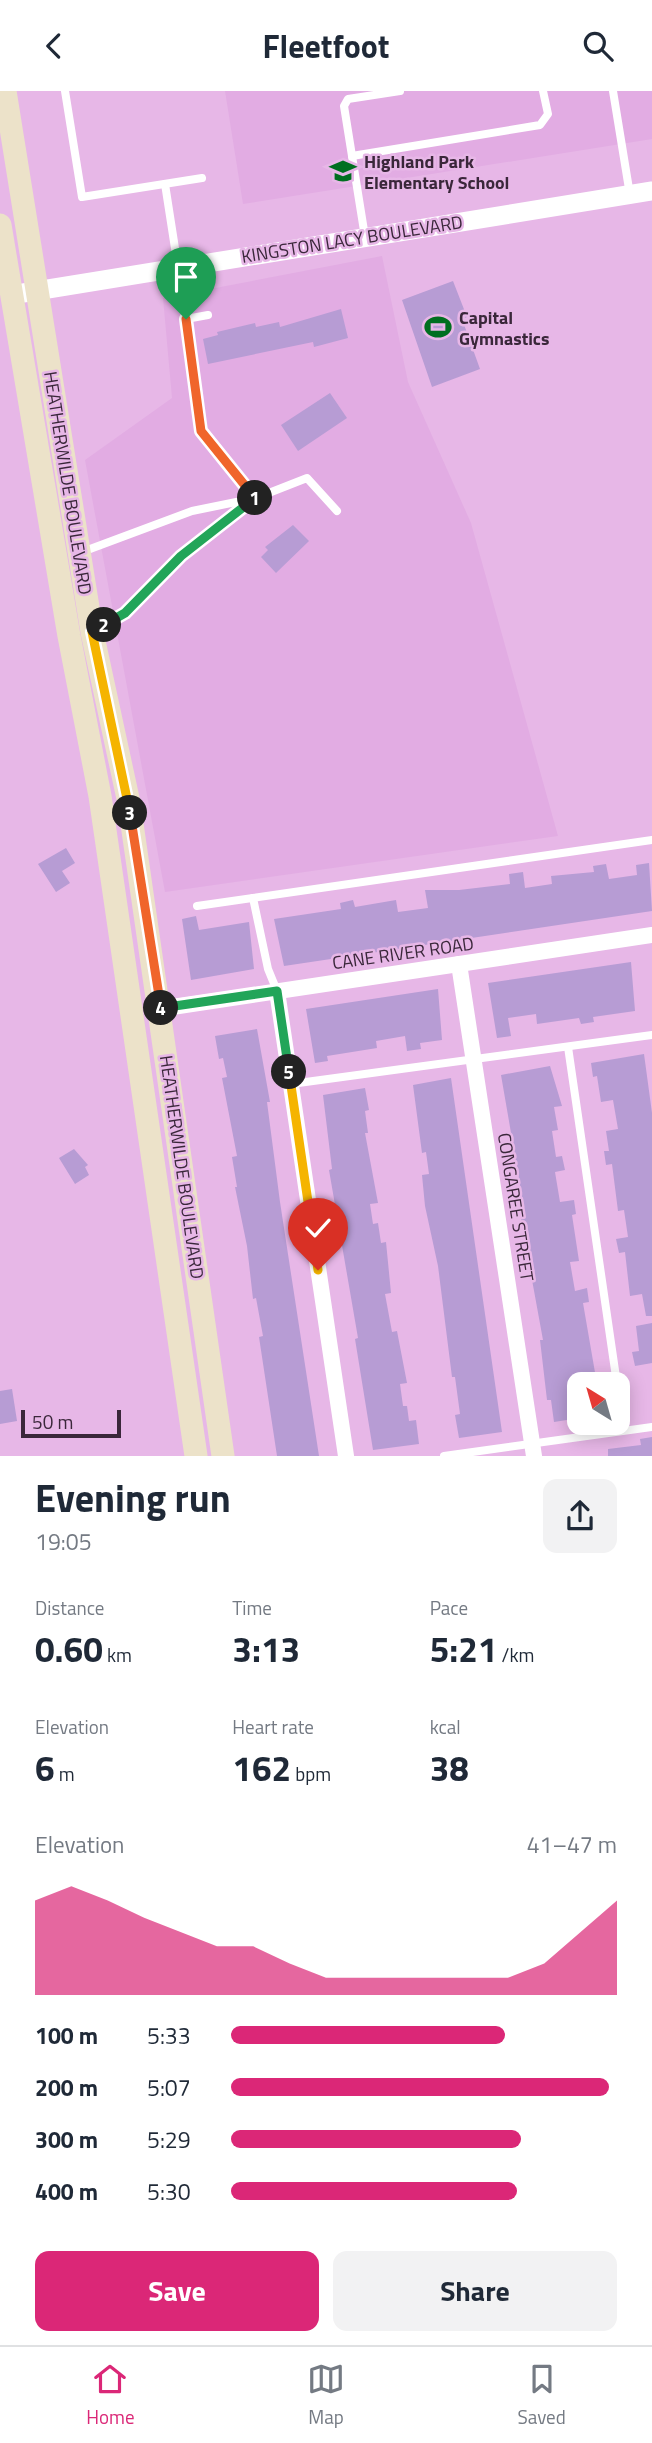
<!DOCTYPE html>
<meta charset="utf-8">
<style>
:root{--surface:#fff;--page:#f2f2f3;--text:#1f2937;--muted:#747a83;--line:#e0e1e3;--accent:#db2777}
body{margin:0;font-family:"Titillium Web",sans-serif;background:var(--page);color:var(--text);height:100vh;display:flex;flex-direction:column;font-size:26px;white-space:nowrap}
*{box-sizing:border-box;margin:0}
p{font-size:23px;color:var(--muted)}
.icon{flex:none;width:38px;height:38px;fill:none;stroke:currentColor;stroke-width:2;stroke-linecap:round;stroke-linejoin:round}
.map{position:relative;height:1365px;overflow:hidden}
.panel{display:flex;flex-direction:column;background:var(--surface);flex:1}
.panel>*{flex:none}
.needle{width:46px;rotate:323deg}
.fabs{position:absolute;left:567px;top:1281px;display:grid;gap:14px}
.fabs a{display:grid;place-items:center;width:63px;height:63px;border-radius:14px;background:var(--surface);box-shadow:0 4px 18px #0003;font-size:35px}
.scale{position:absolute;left:21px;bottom:18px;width:100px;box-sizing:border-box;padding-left:7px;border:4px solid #3a273a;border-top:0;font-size:19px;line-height:24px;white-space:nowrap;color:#3a273a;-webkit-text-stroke:5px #e7b7e7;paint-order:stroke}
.pin{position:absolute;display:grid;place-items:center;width:60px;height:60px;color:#fff;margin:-72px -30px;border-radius:50% 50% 50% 0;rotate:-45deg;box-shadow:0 0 7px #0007}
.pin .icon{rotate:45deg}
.km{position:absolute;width:35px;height:35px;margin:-18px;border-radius:50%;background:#222;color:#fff;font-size:19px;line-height:35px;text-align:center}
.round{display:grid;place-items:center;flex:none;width:74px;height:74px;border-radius:14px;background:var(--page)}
.overview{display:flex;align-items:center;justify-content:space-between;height:119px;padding:0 35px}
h1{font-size:38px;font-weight:700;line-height:52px}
.figures{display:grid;grid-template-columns:repeat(3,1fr);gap:10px;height:119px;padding:7px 35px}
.figures div{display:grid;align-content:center}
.figures b{font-size:35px;font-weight:700}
.figures small{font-size:19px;font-weight:400}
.figures p{font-size:19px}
.chart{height:196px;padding:14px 35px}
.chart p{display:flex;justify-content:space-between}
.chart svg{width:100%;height:126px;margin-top:7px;fill:var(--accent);opacity:.7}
.action{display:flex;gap:14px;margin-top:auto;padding:14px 35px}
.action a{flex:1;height:80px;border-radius:14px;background:var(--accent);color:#fff;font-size:28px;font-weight:700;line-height:80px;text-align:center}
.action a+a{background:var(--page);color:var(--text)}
ul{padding:0 35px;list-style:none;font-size:23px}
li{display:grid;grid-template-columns:112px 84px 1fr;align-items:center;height:52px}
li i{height:18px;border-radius:9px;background:var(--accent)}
header{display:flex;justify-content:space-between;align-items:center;height:91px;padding:0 35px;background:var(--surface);font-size:32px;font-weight:700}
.dock{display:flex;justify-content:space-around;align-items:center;height:98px;border-top:2px solid var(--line);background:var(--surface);font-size:19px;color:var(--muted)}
.dock a{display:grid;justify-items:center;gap:4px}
.dock .active{color:var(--accent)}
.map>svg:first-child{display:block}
.built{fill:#e2ace3}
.building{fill:#b79cd4}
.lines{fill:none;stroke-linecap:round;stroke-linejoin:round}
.service{stroke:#fff;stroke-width:8}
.minor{stroke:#fff;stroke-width:16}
.tertiary{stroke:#fff;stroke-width:19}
.secondary{stroke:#ece2c9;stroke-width:23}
.split-1-casing{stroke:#fff;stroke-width:14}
.split-2-casing{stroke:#fff;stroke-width:14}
.split-3-casing{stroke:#fff;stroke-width:14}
.split-4-casing{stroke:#fff;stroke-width:14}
.split-5-casing{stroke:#fff;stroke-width:14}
.split-6-casing{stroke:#fff;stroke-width:14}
.split-1{stroke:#f0652b;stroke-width:9}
.split-2{stroke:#22a559;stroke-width:9}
.split-3{stroke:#f5b400;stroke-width:9}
.split-4{stroke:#f0652b;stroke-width:9}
.split-5{stroke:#22a559;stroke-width:9}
.split-6{stroke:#f5b400;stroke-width:9}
.labels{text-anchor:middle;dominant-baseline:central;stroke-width:5;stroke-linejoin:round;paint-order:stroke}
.poi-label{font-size:18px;font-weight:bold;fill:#3a273a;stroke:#e7b7e7;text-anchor:start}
.street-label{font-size:18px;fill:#3a273a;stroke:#e7b7e7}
</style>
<header><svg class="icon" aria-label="back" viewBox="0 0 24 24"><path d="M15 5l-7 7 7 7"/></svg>Fleetfoot<svg class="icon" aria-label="search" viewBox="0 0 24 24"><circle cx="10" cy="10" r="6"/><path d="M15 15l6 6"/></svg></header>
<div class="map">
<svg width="652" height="1365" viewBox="0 0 652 1365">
<rect width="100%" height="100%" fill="#e7b7e7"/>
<g class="built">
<polygon points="225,0 652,0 652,48 243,113"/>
<polygon points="382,165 408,291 471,432 558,745 165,801 85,369 172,307 163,207"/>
</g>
<g class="building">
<polygon points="453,190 467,226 462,228 480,278 432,296 402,209"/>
<polygon points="341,218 348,247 314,256 313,251 208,273 203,248 218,244 217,241 255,232 256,236 279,231 280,236"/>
<polygon points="330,302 347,327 298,360 281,334"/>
<polygon points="293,434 309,450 276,482 261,466 268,459 265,456"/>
<polygon points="66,757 75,772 62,780 70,792 56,801 38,773"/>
<polygon points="649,772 652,820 284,875 274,828 341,818 340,812 353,809 355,816 396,809 398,821 428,817 425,799 459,799 510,793 509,783 523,781 525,797 552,793 551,785 594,781 593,775 606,773 609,788 637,784 636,774"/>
<polygon points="196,825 199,839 249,831 254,878 191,889 182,828"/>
<polygon points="631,871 635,920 593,926 594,931 581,933 579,927 537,933 536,923 508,927 511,945 497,947 488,892"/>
<polygon points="438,898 442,949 420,952 421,958 407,960 405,945 376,950 377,957 327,965 328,970 315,972 306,918"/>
<polygon points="257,938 270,1011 267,1011 280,1111 319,1365 277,1365 259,1246 263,1245 256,1207 253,1208 247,1155 235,1096 237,1096 232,1066 237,1065 222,987 227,986 223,967 219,968 215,945"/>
<polygon points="644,963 652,1022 652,1225 646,1225 642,1203 630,1205 625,1161 619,1162 616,1148 628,1146 624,1119 618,1120 612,1073 606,1074 604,1060 609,1060 606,1040 618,1038 613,1009 601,1011 597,985 593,986 591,972"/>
<polygon points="550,975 562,1015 554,1016 558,1039 552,1040 556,1066 562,1065 565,1079 555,1081 560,1111 574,1109 576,1123 572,1124 579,1170 570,1171 575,1200 587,1197 589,1211 583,1212 597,1293 579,1293 579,1327 554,1331 551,1309 547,1309 540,1249 543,1249 522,1134 520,1117 524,1117 501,984"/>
<polygon points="451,987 502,1341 459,1347 455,1324 460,1323 455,1286 452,1286 438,1175 425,1115 422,1084 429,1083 426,1061 422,1062 413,994"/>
<polygon points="365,997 369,1019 365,1020 368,1042 365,1042 378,1112 370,1113 373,1133 378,1132 381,1152 386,1151 391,1202 385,1203 392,1241 397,1240 407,1292 400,1293 403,1315 407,1315 409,1330 416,1329 419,1353 373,1359 355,1248 358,1247 329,1079 332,1078 323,1004"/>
<polygon points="74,1058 88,1074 85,1076 89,1084 75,1093 59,1067"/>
<polygon points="652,1232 652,1272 635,1275 632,1261 639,1260 636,1235"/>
<polygon points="12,1298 17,1330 0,1333 0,1300"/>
<polygon points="652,1346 652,1365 608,1365 608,1358 641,1354 640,1348"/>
</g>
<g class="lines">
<g class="service">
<polyline points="65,0 82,106 202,87"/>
<polyline points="613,0 630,104"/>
<polyline points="352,65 540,34 548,23 543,0"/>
<polyline points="165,93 186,228"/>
<polyline points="365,146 344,15 348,8 400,0"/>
<polyline points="208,224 186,228 201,340 256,407"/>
<polyline points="82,461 192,420 256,407 307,387 337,420"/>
<polyline points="95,539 125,522 181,465 252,410"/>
<polyline points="253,807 268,878 277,900"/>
<polyline points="197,815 652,749"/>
<polyline points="568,956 617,1293"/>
<polyline points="291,993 652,944"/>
<polyline points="618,1302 622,1340"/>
<polyline points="444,1365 652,1336"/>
</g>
<g class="minor">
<polyline points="459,873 534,1365"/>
<polyline points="277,900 346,1365"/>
<polyline points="159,918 652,844"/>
</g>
<polyline class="tertiary" points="11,204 652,100"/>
<g class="secondary">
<polyline points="5,0 92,541 129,712 223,1365"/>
<polyline points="0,134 69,545 100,705 196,1365"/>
</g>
</g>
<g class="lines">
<g class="split-1-casing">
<polyline id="split-1" points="186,228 201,340 255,407"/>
</g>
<g class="split-2-casing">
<polyline id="split-2" points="104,534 125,522 181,465 255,407"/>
</g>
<g class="split-3-casing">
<polyline id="split-3" points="104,534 92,541 130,722"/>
</g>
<g class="split-4-casing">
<polyline id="split-4" points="130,722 161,917"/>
</g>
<g class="split-5-casing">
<polyline id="split-5" points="161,917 277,900 289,981"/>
</g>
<g class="split-6-casing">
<polyline id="split-6" points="289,981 318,1179"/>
</g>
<use href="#split-1" class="split-1"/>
<use href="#split-2" class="split-2"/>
<use href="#split-3" class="split-3"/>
<use href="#split-4" class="split-4"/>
<use href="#split-5" class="split-5"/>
<use href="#split-6" class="split-6"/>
</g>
<defs>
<g id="school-bare" transform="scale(2.1)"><path d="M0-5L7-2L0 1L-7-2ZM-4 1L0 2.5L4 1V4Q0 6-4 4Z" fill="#006f20" stroke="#e7b7e7" stroke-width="2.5" paint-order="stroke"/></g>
<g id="stadium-bare" transform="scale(2.1)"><path d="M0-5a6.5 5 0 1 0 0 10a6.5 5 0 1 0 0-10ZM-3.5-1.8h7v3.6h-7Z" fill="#006f20" stroke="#e7b7e7" stroke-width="2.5" paint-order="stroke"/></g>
</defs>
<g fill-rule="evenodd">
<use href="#school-bare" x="343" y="80"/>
<use href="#stadium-bare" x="438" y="236"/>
</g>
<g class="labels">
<g class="poi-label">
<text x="364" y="70">Highland Park<tspan x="364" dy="21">Elementary School</tspan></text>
<text x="459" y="226">Capital<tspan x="459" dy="21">Gymnastics</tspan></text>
</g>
<g class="street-label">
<text transform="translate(352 148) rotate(-9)">KINGSTON LACY BOULEVARD</text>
<text transform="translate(68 392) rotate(81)">HEATHERWILDE BOULEVARD</text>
<text transform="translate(403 862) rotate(-8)">CANE RIVER ROAD</text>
<text transform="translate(182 1076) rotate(82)">HEATHERWILDE BOULEVARD</text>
<text transform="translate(516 1116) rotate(81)">CONGAREE STREET</text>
</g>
</g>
</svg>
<div class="fabs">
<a><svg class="needle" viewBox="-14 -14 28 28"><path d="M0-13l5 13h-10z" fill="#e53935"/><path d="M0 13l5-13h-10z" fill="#747a83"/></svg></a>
</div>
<div class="scale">50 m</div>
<div class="pin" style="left:186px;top:228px;background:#1e9e55"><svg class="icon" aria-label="arrive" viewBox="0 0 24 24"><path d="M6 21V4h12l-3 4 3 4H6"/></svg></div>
<div class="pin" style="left:318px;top:1179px;background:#d93025"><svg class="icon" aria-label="check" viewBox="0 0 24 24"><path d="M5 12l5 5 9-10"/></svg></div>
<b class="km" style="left:255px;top:407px">1</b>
<b class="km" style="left:104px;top:534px">2</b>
<b class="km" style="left:130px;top:722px">3</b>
<b class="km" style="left:161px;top:917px">4</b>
<b class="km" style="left:289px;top:981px">5</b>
</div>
<section class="panel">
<div class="overview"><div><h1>Evening run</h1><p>19:05</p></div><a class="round"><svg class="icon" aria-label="share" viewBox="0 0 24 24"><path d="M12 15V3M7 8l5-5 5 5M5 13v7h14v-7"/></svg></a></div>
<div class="figures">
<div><p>Distance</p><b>0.60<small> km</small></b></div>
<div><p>Time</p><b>3:13</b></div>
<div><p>Pace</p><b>5:21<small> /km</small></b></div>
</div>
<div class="figures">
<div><p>Elevation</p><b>6<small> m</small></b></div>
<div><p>Heart rate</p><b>162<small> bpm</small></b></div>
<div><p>kcal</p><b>38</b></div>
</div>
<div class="chart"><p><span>Elevation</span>41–47 m</p>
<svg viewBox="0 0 160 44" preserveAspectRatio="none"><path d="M0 44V11L10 6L20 11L30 17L40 22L50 27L60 27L70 33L80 38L90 38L100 38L110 38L120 38L130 38L140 33L150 22L160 11V44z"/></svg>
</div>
<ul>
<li><b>100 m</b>5:33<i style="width:71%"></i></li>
<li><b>200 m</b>5:07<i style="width:98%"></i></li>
<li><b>300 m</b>5:29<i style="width:75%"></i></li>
<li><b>400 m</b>5:30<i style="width:74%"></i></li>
</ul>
<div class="action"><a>Save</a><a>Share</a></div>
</section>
<nav class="dock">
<a class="active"><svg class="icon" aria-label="home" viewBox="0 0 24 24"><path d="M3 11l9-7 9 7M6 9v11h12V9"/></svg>Home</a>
<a><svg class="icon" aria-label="map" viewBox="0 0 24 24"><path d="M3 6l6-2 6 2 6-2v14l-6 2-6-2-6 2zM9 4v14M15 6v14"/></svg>Map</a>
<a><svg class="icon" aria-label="saved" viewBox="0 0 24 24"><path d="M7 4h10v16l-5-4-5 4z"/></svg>Saved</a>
</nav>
